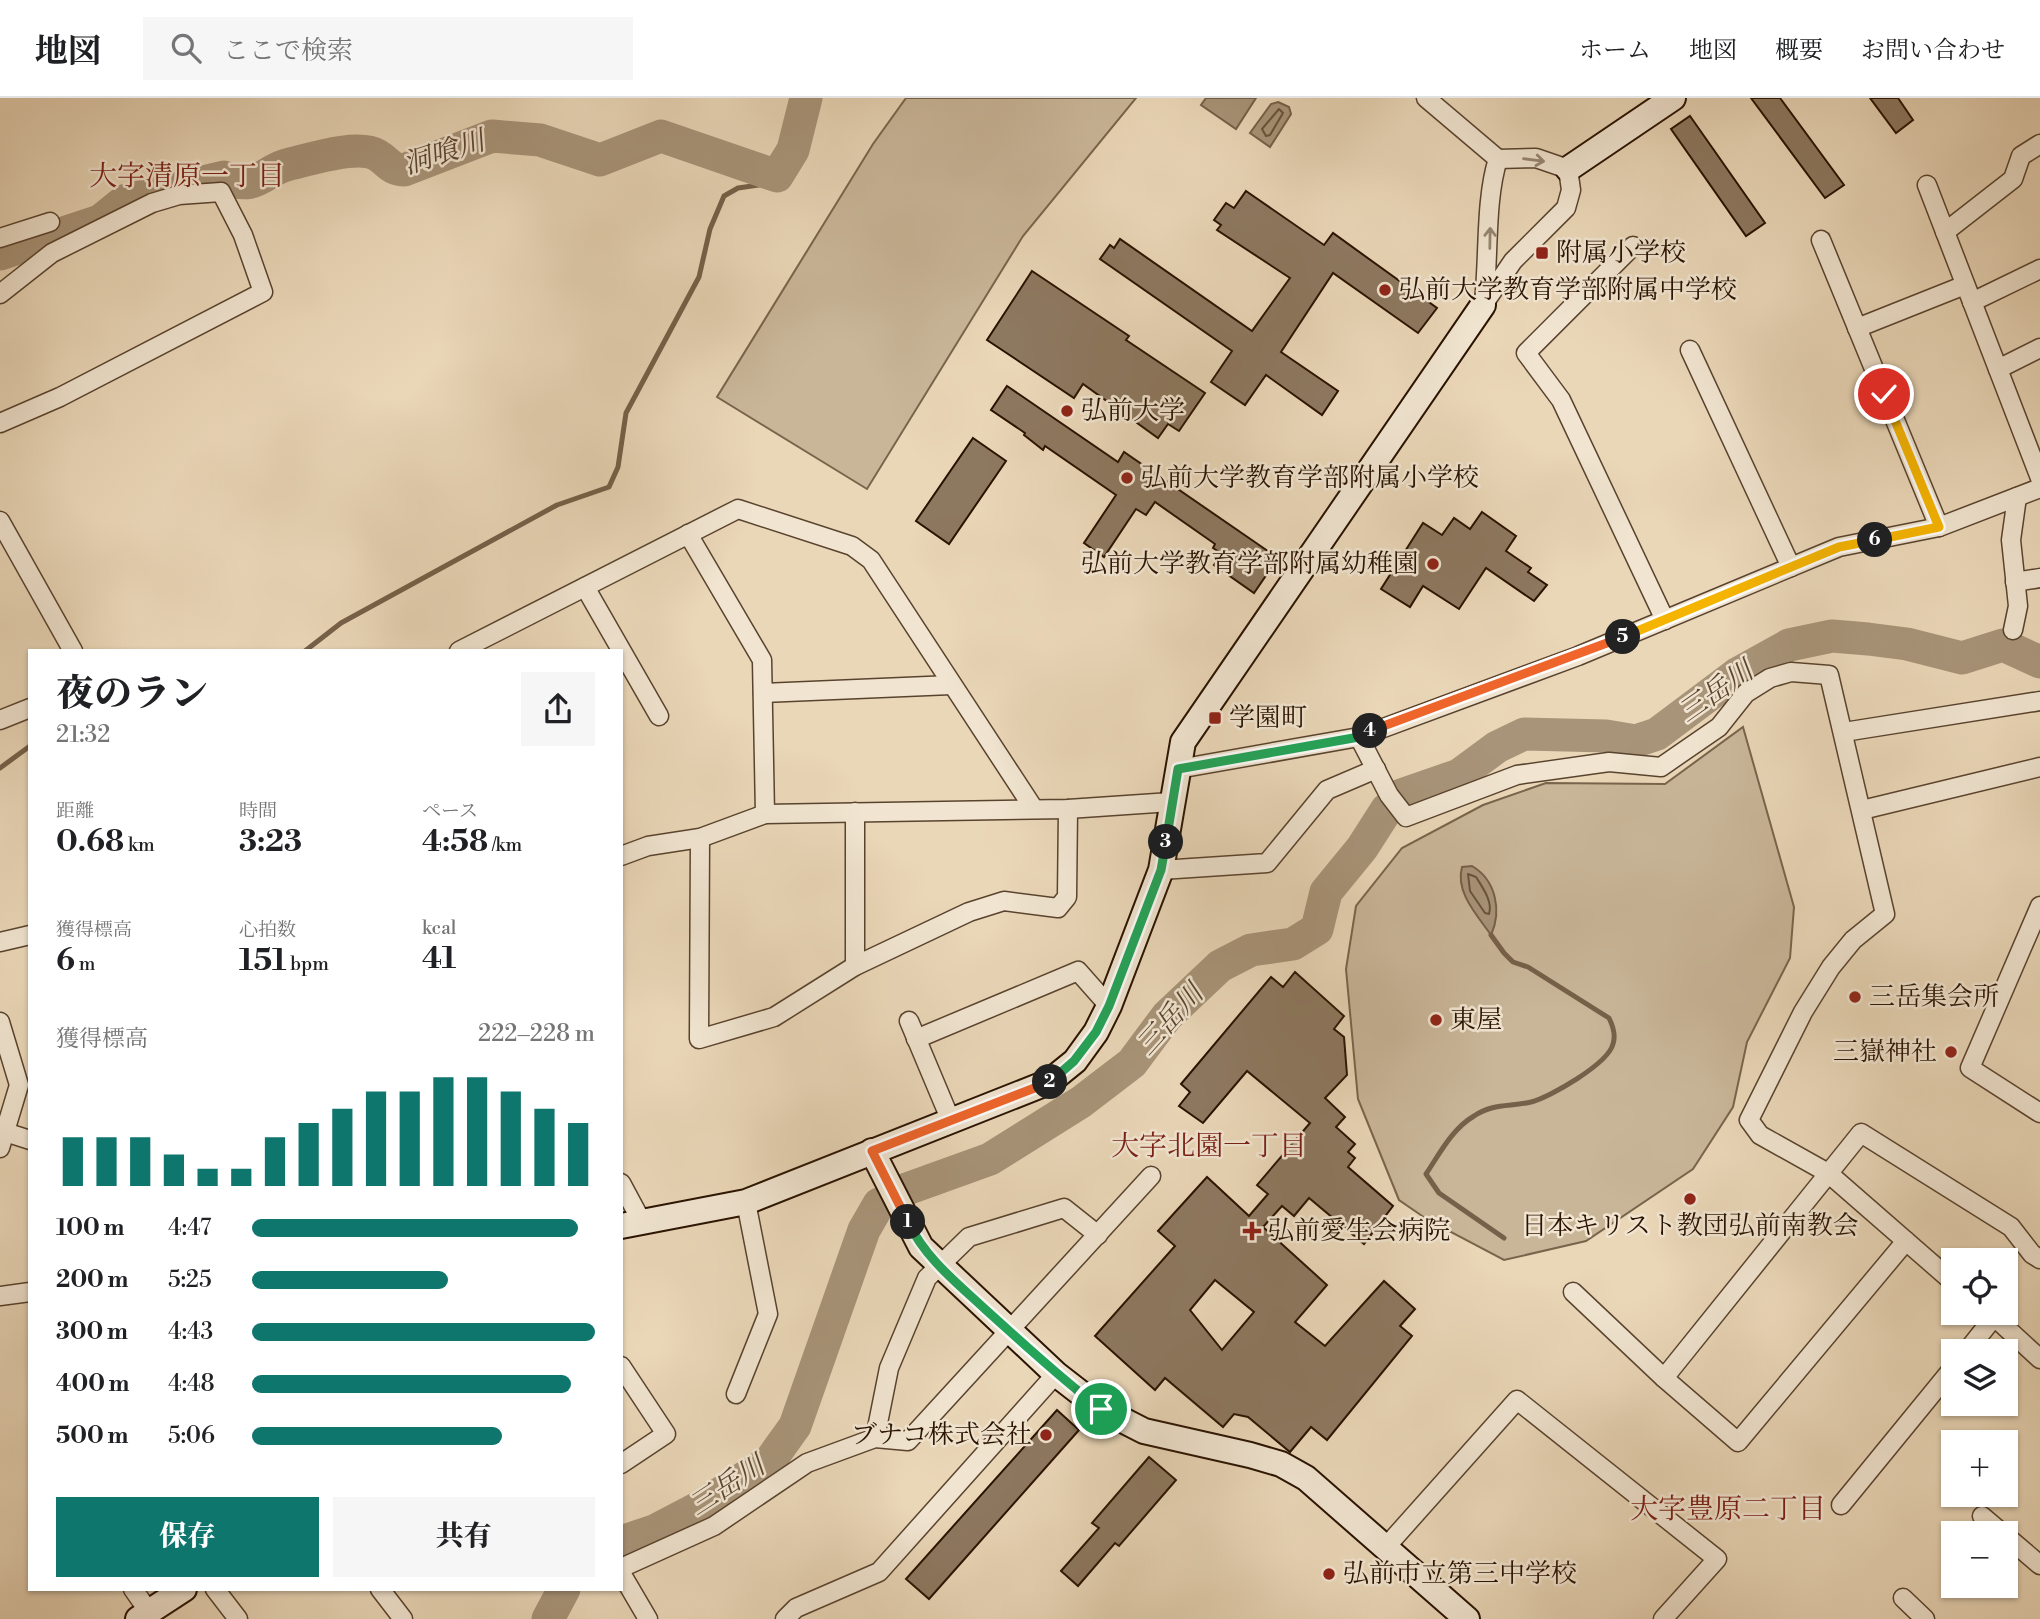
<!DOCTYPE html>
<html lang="ja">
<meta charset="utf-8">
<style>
:root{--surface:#fff;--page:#f6f6f6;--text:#202124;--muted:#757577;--line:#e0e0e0;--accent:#0f766e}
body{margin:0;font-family:"Libre Bodoni","Noto Serif JP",serif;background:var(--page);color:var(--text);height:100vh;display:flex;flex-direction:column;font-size:26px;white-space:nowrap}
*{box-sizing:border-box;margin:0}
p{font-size:23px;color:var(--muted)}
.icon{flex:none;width:38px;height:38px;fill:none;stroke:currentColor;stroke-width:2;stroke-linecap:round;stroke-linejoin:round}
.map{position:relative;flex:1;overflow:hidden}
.panel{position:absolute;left:28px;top:551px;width:595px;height:942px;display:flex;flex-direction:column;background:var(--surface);border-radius:0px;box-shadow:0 2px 5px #0004}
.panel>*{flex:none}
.buttons{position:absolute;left:1941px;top:1150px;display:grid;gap:14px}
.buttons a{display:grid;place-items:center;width:77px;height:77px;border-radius:0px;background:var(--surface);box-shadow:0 2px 5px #0004;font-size:35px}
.pin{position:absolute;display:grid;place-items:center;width:60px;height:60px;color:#fff;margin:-30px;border:4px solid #fff;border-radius:50%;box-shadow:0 2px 7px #0007}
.km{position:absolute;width:35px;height:35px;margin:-18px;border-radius:50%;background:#222;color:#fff;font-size:19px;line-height:35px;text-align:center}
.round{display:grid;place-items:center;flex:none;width:74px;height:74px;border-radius:0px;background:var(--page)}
.summary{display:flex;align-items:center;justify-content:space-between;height:119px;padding:0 28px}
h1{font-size:38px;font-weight:800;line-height:52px}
.stats{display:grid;grid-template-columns:repeat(3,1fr);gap:10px;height:119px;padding:7px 28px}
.stats div{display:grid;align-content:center}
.stats b{font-size:30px;font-weight:800}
.stats small{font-size:19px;font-weight:400}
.stats p{font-size:19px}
.chart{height:196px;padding:14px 28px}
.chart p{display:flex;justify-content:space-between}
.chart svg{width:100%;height:126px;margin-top:7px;stroke:var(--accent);stroke-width:6}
.primary-button{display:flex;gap:14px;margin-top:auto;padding:14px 28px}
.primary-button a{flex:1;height:80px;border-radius:0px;background:var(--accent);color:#fff;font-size:28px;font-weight:800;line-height:80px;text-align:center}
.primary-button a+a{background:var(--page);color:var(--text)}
ul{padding:0 28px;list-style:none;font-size:23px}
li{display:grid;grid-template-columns:112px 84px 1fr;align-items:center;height:52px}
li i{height:18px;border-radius:9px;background:var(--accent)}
header{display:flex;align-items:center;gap:42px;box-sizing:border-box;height:98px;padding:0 35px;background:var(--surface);border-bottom:2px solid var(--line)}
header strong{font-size:33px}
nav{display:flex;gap:38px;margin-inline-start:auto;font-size:24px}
.search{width:490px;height:63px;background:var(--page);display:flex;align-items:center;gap:18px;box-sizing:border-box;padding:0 24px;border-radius:0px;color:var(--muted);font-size:26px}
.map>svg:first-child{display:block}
.green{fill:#c9b699;stroke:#79644c;stroke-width:2}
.water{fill:#a89479;stroke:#756049;stroke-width:2}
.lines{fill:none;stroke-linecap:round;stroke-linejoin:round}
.shore{stroke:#68533c;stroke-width:2}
.stream{stroke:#756049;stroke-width:5}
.river{stroke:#a89479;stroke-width:33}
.building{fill:#8d7860;stroke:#291200;stroke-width:2;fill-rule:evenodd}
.street-casing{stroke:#59432e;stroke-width:21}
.secondary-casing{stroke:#291200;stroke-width:28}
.street{stroke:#f1e5d1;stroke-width:18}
.secondary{stroke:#f1e5d1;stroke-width:24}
.oneway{stroke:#978673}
.split-1-casing{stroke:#fff;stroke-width:14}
.split-2-casing{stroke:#fff;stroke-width:14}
.split-3-casing{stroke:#fff;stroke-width:14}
.split-4-casing{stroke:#fff;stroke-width:14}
.split-5-casing{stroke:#fff;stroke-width:14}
.split-6-casing{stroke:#fff;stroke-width:14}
.split-7-casing{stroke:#fff;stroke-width:14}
.split-1{stroke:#22a559;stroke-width:9}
.split-2{stroke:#f0652b;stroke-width:9}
.split-3{stroke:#22a559;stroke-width:9}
.split-4{stroke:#22a559;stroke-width:9}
.split-5{stroke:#f0652b;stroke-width:9}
.split-6{stroke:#f5b400;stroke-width:9}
.split-7{stroke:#f5b400;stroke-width:9}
.poi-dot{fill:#8f2418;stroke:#f1e5d1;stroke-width:2.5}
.labels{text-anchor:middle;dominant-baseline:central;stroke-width:5;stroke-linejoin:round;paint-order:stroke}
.poi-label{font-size:26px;fill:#291200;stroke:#f1e5d1;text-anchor:start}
.water-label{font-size:28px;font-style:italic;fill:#5c4630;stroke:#f1e5d1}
.neighbourhood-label{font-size:28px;fill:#7a1f14;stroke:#f1e5d1}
</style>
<header>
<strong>地図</strong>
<div class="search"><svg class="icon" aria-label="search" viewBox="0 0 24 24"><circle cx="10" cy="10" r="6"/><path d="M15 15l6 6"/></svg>ここで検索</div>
<nav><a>ホーム</a><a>地図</a><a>概要</a><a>お問い合わせ</a></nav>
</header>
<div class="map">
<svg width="2040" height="1521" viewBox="0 0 2040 1521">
<rect width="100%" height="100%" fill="#ead7b8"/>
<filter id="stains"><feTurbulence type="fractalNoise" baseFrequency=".00286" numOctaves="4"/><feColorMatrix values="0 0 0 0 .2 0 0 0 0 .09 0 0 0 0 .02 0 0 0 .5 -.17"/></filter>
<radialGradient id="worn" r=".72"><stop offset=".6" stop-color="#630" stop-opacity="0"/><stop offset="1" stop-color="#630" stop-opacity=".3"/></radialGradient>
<g class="green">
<polygon points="906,0 1136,0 1023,138 867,391 717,299 873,46"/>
<polygon points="1743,629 1794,809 1790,860 1747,944 1733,1009 1693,1071 1586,1143 1504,1162 1428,1122 1399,1102 1358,1001 1346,871 1356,808 1402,750 1483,707 1546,685 1665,686"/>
</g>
<g class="water">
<polygon points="1206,0 1256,0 1236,31 1201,7"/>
<polygon points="1278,4 1289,9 1291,16 1270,49 1250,35 1271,6"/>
<path d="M1472,768C1496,782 1502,813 1491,837C1477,817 1455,794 1462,769Z"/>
</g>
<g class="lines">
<g class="shore">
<polygon points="1279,11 1283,15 1270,37 1266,38 1262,31"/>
<path d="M1468,776L1476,779C1483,790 1493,804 1489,816L1485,815L1470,793Z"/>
</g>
<g class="stream">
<polyline points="305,553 341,525 557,407 609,389 618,369 626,315 699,179 710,131 724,98 738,90 766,86 777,78"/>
<polyline points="0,670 30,648"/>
<path d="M1491,837L1504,855L1513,864L1528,869L1609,920C1613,928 1616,937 1613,946C1608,966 1550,999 1531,1004C1510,1009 1493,1005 1474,1018C1452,1031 1440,1055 1426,1076L1439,1095L1504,1140"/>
</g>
<g class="river">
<path d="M0,156L100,123L126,102L224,79C257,96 264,71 290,66C311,61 358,46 377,57C389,64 389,71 404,72L492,38L540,42L600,62L661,38L777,78L793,52L806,0"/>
<polyline points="1401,697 1459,677 1497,649 1524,636 1606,638 1636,643 1657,636 1737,576 1789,547 1832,538 1868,541 1907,546 1962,560 2003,547 2040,564"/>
<polyline points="904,1092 990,1061 1081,1004 1132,965 1167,918 1220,868 1251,852 1293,846 1317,831 1326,794 1362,750 1387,711"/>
<polyline points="621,1444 654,1433 696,1411 770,1363 795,1328 864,1132 879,1106"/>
<polyline points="548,1521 564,1491"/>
</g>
</g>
<g class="building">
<polygon points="1751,0 1780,0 1844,87 1825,100"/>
<polygon points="1870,0 1898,0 1913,22 1896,35"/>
<polygon points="1690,18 1765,125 1746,138 1671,31"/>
<polygon points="1246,93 1324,147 1333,135 1437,210 1418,235 1333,175 1281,254 1338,293 1322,317 1266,277 1245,307 1211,284 1232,253 1100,161 1110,147 1114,150 1120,141 1252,233 1290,180 1217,132 1221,127 1214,122 1226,105 1234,110"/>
<polygon points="1032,173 1129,238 1126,242 1205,295 1179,333 1168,326 1158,340 1083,286 1074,300 987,242"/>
<polygon points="1007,288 1118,364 1124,354 1278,460 1254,495 1214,467 1222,456 1213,450 1215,446 1155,404 1146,417 1136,411 1104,459 1084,445 1116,397 1045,348 1043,352 1024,337 1025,335 991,312"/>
<polygon points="973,340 1006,363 949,446 916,423"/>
<polygon points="1482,414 1516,438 1506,453 1531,470 1528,474 1547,487 1534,503 1486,470 1459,511 1423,488 1410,509 1381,491 1423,425 1442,437 1454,420 1470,431"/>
<path d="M1295,874L1344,918L1334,931L1344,939L1347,977L1325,1000L1345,1019L1336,1029L1355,1046L1348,1054L1355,1060L1348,1069L1393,1108L1364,1146L1309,1100L1294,1118L1282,1108L1263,1129L1327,1187L1295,1224L1325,1248L1384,1183L1415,1211L1400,1228L1412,1238L1327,1342L1311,1329L1290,1354L1248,1319L1234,1316L1223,1329L1165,1280L1155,1292L1095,1238L1175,1148L1158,1133L1207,1079L1249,1118L1268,1096L1257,1087L1310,1025L1247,973L1203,1025L1179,1008L1190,994L1181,986L1271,879L1283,889ZM1215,1182L1254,1214L1222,1252L1190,1212Z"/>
<polygon points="1057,1312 1079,1332 929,1501 906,1481"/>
<polygon points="1149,1359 1176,1382 1119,1448 1115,1445 1078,1488 1061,1473 1099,1430 1092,1425"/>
</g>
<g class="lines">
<g class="street-casing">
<g id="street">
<polyline points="1426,0 1498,61 1536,60 1568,71 1571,92 1566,110 1513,163 1483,207"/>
<polyline points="1927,87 2040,380"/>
<polyline points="1945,134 2013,81 2021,58 2040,46"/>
<polyline points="0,140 50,124"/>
<polyline points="1821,142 1939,429"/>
<polyline points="1633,148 1526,255 1561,302 1665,522"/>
<polyline points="0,196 52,155 152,105 179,97 221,94 243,137 263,194 60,299 0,325"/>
<path d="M1484,203C1489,159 1485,101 1498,61"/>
<polyline points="1972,204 2040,171"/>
<polyline points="1857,230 1965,187"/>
<polyline points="1690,252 1791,469"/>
<polyline points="1998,271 2040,250"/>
<polyline points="0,423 73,553"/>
<polyline points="688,436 762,562 765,716"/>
<polyline points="2015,484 2040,480"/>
<polyline points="585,489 659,618"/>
<polyline points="2013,532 2018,508 2011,442 2017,399"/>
<polyline points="459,553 738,411 852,448 871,462 1034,711"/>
<polyline points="763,595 951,587"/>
<polyline points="0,622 30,610"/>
<polyline points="1844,634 2040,603"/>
<polyline points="1359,639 1389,697 1406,719 1517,677 1609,664 1661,669 1719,629 1746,595 1770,580 1791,574 1829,577 1885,816 1853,842 1831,869 1803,914 1749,1022 1760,1037 1828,1075 1953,1184"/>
<polyline points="1178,671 1359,639 1578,558 1839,449 1939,429 2040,390"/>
<polyline points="1862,712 2040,669"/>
<polyline points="700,740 699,941 774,919 855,868 969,814 1004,803 1058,810 1067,799 1068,711"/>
<polyline points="621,758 648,748 700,740 765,716 1068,711 1171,704"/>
<polyline points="1161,772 1267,765 1327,692 1376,671"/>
<polyline points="2040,808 1970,970 2040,1015"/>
<polyline points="0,844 30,837"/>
<polyline points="855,868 855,714"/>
<polyline points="909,923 951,1023"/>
<polyline points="0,924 19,987 0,1050"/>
<polyline points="916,941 1078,873 1109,908"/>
<polyline points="5,1034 30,1042"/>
<polyline points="621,1085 643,1126"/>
<polyline points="1573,1194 1664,1280 1861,1035 2011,1129 2032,1156 2040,1161"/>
<polyline points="0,1198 30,1194"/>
<polyline points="1989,1214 2040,1261"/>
<polyline points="1967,1253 1994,1219"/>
<polyline points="621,1268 666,1336 621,1366"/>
<polyline points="1664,1280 1738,1344 1906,1143"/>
<polyline points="736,1296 768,1216 746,1104"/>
<polyline points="875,1340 889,1270 927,1180 969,1139 1064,1110 1098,1137"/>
<polyline points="1841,1407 1953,1270"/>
<polyline points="1982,1418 2002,1435"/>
<polyline points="2006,1438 2040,1467"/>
<polyline points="1385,1450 1517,1302 1717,1461 1663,1521"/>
<polyline points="621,1470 714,1428 807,1365 875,1340 908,1343 1151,1078"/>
<polyline points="621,1475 648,1521"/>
<polyline points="133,1491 149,1514"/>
<polyline points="215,1491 238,1521"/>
<polyline points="380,1491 403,1521"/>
<polyline points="1903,1500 1925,1521"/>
<polyline points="785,1521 796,1510 879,1474 1056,1276"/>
</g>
</g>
<g class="secondary-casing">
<g id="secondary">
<polyline points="1568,71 1673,0"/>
<polyline points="872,1053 921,1149 1056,1276 1101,1311 1144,1333 1250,1357 1281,1366 1306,1380 1467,1521"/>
<polyline points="621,1128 746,1104 1049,984 1075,963 1096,934 1109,908 1161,772 1183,644 1483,207"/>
<polyline points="138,1521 184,1491"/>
</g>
</g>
<use href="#street" class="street"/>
<use href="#secondary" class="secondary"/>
</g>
<defs><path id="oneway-shaft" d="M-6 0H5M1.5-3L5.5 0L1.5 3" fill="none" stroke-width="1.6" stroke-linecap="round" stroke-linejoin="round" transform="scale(1.75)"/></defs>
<g class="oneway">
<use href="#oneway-shaft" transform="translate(1534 62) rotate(7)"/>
<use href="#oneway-shaft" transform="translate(1490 140) rotate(-89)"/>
</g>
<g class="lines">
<g class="split-1-casing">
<path id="split-1" d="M908,1124C926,1161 956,1184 986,1212C1024,1246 1060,1280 1101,1311"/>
</g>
<g class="split-2-casing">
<polyline id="split-2" points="908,1124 872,1053 1050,984"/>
</g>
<g class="split-3-casing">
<polyline id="split-3" points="1050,984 1074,963 1096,934 1109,908 1161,772 1166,744"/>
</g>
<g class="split-4-casing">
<polyline id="split-4" points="1166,744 1178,671 1359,639 1370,633"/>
</g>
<g class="split-5-casing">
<polyline id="split-5" points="1370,633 1623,539"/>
</g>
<g class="split-6-casing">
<polyline id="split-6" points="1623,539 1839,449 1875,442"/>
</g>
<g class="split-7-casing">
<polyline id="split-7" points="1875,442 1939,429 1884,296"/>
</g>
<use href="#split-1" class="split-1"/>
<use href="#split-2" class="split-2"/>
<use href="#split-3" class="split-3"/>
<use href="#split-4" class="split-4"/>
<use href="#split-5" class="split-5"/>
<use href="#split-6" class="split-6"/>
<use href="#split-7" class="split-7"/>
</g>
<g class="poi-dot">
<rect x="1535" y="148" width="14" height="14" rx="3.5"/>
<circle cx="1385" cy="192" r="7"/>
<circle cx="1067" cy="313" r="7"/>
<circle cx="1127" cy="380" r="7"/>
<circle cx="1433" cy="466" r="7"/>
<rect x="1208" y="613" width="14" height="14" rx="3.5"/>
<circle cx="1855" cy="899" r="7"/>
<circle cx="1436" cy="922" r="7"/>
<circle cx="1951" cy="954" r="7"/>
<circle cx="1690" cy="1101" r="7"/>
<path d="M1248.5 1122.5h7v7h7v7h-7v7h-7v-7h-7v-7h7z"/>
<circle cx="1046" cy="1337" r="7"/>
<circle cx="1329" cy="1476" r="7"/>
</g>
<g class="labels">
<g class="poi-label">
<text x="1556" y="155">附属小学校</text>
<text x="1399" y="192">弘前大学教育学部附属中学校</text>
<text x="1081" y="313">弘前大学</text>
<text x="1141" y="380">弘前大学教育学部附属小学校</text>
<text x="1419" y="466" text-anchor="end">弘前大学教育学部附属幼稚園</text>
<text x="1229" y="620">学園町</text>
<text x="1869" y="899">三岳集会所</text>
<text x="1450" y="922">東屋</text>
<text x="1937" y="954" text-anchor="end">三嶽神社</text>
<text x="1690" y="1128" text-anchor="middle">日本キリスト教団弘前南教会</text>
<text x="1268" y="1133">弘前愛生会病院</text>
<text x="1032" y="1337" text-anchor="end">ブナコ株式会社</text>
<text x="1343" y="1476">弘前市立第三中学校</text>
</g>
<g class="water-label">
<text transform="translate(444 55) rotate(-18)">洞喰川</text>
<text transform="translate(1716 594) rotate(-35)">三岳川</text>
<text transform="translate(1170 922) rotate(-48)">三岳川</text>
<text transform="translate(727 1388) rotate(-33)">三岳川</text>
</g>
<g class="neighbourhood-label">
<text x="187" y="78">大字清原一丁目</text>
<text x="1209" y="1048">大字北園一丁目</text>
<text x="1728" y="1411">大字豊原二丁目</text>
</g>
</g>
<rect width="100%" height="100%" filter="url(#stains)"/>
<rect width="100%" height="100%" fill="url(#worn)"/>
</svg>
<div class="buttons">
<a><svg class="icon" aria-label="locate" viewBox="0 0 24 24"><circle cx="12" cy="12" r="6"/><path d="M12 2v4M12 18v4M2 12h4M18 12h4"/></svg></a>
<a><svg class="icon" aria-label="layers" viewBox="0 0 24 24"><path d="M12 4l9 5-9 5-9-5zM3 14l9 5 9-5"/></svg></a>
<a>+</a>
<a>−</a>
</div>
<div class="pin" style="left:1101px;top:1311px;background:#1e9e55"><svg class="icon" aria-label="arrive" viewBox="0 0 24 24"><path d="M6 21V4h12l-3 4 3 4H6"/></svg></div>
<div class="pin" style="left:1884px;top:296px;background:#d93025"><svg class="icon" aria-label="check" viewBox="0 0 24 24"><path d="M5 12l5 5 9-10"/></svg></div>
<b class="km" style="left:908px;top:1124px">1</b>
<b class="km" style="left:1050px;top:984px">2</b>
<b class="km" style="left:1166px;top:744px">3</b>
<b class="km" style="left:1370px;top:633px">4</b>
<b class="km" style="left:1623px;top:539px">5</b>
<b class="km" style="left:1875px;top:442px">6</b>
<section class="panel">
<div class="summary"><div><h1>夜のラン</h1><p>21:32</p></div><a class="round"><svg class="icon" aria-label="share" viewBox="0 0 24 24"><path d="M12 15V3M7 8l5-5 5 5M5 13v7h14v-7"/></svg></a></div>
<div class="stats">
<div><p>距離</p><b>0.68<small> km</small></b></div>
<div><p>時間</p><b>3:23</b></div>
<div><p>ペース</p><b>4:58<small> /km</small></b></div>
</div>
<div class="stats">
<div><p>獲得標高</p><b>6<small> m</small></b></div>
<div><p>心拍数</p><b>151<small> bpm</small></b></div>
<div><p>kcal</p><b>41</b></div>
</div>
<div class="chart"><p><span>獲得標高</span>222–228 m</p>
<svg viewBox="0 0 160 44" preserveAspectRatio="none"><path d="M5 44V27M15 44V27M25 44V27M35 44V33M45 44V38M55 44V38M65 44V27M75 44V22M85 44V17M95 44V11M105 44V11M115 44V6M125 44V6M135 44V11M145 44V17M155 44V22"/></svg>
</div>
<ul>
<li><b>100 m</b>4:47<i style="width:95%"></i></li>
<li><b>200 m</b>5:25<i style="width:57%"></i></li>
<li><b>300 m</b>4:43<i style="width:100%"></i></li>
<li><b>400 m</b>4:48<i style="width:93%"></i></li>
<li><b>500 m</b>5:06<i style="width:73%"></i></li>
</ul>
<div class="primary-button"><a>保存</a><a>共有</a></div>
</section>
</div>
